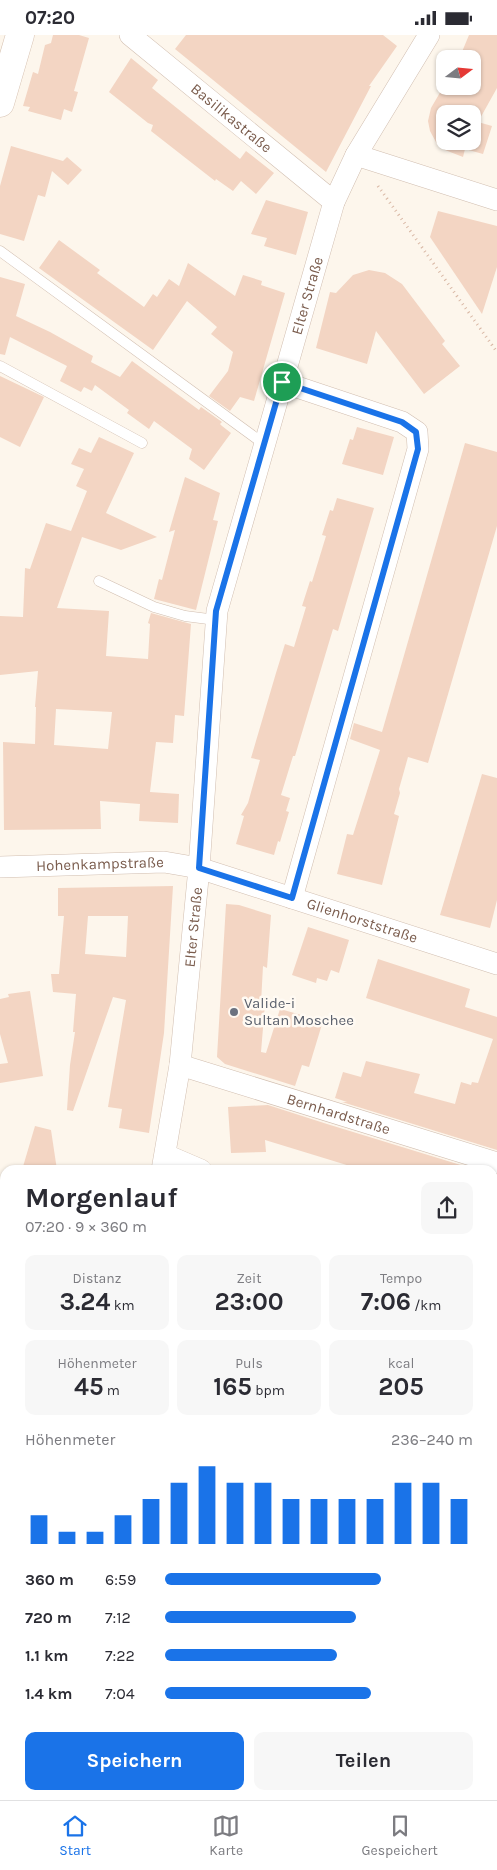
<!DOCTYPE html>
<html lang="de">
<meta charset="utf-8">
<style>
:root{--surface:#fff;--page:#f7f7f7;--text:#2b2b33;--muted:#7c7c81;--line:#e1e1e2;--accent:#1a73e8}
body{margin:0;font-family:Karla,sans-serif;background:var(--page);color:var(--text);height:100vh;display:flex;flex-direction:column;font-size:19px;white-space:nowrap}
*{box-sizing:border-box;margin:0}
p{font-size:16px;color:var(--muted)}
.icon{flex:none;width:28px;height:28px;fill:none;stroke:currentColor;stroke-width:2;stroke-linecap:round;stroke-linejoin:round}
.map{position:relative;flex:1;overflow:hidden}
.drawer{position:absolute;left:0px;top:1130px;width:498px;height:635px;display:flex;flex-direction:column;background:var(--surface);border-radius:15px 15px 0 0;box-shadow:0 1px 4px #0004}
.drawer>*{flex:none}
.needle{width:32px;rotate:74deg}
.fabs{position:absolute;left:436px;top:15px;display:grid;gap:10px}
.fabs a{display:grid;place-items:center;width:45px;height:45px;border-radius:10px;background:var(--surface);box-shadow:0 1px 4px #0004;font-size:25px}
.pin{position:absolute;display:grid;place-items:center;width:42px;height:42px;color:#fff;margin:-21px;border:2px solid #fff;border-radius:50%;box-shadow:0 1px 5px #0007}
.round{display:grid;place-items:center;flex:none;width:52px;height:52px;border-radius:10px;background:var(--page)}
.headline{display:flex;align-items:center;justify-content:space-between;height:85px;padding:0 25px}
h1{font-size:28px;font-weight:700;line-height:38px}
.metrics{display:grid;grid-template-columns:repeat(3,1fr);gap:8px;height:85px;padding:5px 25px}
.metrics div{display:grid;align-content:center;border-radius:10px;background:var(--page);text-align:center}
.metrics b{font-size:25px;font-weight:700}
.metrics small{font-size:14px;font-weight:400}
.metrics p{font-size:14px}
.chart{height:140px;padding:10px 25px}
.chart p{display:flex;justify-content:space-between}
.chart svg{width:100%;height:90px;margin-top:5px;stroke:var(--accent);stroke-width:6}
.cta{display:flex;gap:10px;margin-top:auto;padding:10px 25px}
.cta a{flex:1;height:58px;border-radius:10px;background:var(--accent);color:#fff;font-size:20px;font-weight:700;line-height:58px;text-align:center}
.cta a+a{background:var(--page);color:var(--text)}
ul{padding:0 25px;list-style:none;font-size:16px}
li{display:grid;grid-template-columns:80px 60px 1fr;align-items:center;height:38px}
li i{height:12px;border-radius:6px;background:var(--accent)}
.status{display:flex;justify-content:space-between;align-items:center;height:35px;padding:0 25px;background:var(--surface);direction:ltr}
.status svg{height:14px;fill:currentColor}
.tab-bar{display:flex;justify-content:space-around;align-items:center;height:70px;border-top:1px solid var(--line);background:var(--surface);font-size:14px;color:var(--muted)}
.tab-bar a{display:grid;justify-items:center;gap:2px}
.tab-bar .on{color:var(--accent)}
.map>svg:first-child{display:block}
.building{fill:#f3d5c3;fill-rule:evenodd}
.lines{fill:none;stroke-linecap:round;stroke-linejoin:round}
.service-casing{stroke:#d1beb0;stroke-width:11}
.minor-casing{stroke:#d1beb0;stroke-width:22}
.tertiary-casing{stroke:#d1beb0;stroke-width:28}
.secondary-casing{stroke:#d6c0b0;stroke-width:29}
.path{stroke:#d9b8a5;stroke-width:3;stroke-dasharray:1 4;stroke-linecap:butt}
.service{stroke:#fff;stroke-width:10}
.minor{stroke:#fff;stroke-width:21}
.tertiary{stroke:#fff;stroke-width:26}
.secondary{stroke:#fff;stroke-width:28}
.route-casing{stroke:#fff;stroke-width:10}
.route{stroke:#1a73e8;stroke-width:6}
.worship-dot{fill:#6b7280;stroke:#fffaf3;stroke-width:2}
.labels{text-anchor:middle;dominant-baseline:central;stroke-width:5;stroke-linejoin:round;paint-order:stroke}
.street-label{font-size:15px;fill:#7a5c4d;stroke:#fffaf3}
.worship-label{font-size:15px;fill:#5b616d;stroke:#fffaf3;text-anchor:start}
</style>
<div class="status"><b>07:20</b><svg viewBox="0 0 49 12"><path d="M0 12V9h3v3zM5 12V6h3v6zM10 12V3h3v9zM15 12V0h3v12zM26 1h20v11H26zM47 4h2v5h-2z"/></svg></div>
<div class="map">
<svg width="497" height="1765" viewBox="0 0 497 1765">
<rect width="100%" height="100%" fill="#fdf6ec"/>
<g class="building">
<polygon points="53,0 79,0 89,3 74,56 78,57 72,77 64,74 61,85 28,76 30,72 23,71 33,37 38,39 45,10 51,8"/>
<polygon points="186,0 383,0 397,11 369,51 371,51 326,137 175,14"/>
<path d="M469,0H497V53L478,87L492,91L483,119L465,114L463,122L445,115L437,109L430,96L428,86L431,73L445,49V51H472V24H459ZM445,79H472V106H445Z"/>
<polygon points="131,23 158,45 152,53 240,124 246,116 274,138 256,159 241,146 233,156 216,144 215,146 151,96 153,90 148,88 109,57"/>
<polygon points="11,111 63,126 67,122 82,135 68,150 52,136 45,162 38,160 24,206 0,199 0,151"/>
<polygon points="266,165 308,177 296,220 264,211 267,203 251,199"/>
<polygon points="438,176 497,191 497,232 482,279 430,202"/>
<polygon points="59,205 100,235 97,238 144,272 153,259 157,262 169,244 179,251 188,228 235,261 243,240 262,246 261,250 285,258 254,366 240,362 230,376 209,361 228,336 233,317 211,299 217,292 187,266 153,315 39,233"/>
<polygon points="369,235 385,238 402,249 445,306 442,309 460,331 424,359 376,296 367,329 316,313 330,257 336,258 353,240"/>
<polygon points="0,242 25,249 16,281 50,297 93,321 91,327 120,342 132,326 199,375 201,372 222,387 220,389 222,391 231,398 204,435 189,424 192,414 154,386 149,394 127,378 129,375 95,350 92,356 84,352 81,357 60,346 67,331 10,302 5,320 0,319"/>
<polygon points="0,341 44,362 20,412 0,402"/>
<polygon points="357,392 394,402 383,440 342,429 350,404 353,405"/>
<path d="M99,402L134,418L106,478L157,502L121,515L82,502L57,573L109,576L106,621L148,624L150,589L148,588L151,578L191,589L184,681L175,680L173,708L156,707L150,757L179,759L178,788L139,786L140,769L100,766L101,794L4,795L3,707L35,709L36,672H35L38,636L0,640V581L23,582L25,533L30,534L46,488L71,496L87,456L76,451L84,434L71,429L79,413L91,418ZM56,674L112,677L108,714L54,710Z"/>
<polygon points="465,408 497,417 497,491 428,728 408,722 399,754 400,758 394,779 399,781 382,850 337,839 347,799 353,800 380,715 350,704 354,688 382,697"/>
<polygon points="185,442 220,458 213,485 218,486 196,575 154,564 159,544 162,545 175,495 169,497"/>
<polygon points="337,463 374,473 338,596 333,594 295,721 293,721 281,760 290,763 286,776 289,777 280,807 278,806 274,820 236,809 244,781 241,780 248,768 260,725 251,723 276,638 285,609 294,612 306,572 302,571 310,546 312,547 326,501 322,500 330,475 333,476"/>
<polygon points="482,739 497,743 497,865 490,893 440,880"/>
<path d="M173,851L164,998L149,1098L119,1093L122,1074L108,1072L126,965L113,962L73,1076L67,1075L70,1030L75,997H73L76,959L53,957L51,939H59L64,881H58V853ZM88,881H128L126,922L85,919Z"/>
<polygon points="226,869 239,870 271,880 267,933 263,931 261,968 265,969 261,1017 266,1018 280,974 323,986 309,1032 302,1030 295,1051 225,1029 217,1022"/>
<polygon points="308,892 349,905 339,938 331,935 327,946 317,943 316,948 292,940"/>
<polygon points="378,924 470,954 465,972 497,982 497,1115 342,1067 347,1067 335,1063 343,1037 361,1042 366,1026 420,1039 414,1058 455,1069 461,1047 471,1050 472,1047 478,1048 493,1004 366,963"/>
<polygon points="30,956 43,1041 0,1048 0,1029 8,1028 0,999 0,964 9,962 8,959"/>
<polygon points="268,1070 327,1089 477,1135 363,1135 265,1105 266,1117 231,1118 228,1072"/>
<polygon points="35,1091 51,1095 57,1135 22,1135"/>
</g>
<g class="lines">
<g class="service-casing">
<g id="service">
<polyline points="0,216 264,409"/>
<polyline points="0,331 142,408"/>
<polyline points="99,546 154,572 185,581 216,585"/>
</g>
</g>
<g class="minor-casing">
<g id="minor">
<path id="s1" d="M130,0L334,167"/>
<polyline points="356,120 497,165"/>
<polyline points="282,347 402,387 417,397 418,414 292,863"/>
<path id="s2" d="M0,832L164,827L199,833L497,929"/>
<path id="s3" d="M180,1030L497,1128"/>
<polyline points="166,1120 201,1135"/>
<path id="s4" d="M162,1135L180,1030L199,833L217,576L334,167L356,120L429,0"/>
<polyline points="492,1390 497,1391"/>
<polyline points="0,1463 5,1466"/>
<polyline points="492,1595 497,1596"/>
</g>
</g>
<g class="tertiary-casing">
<polyline id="tertiary" points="275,1760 277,1765"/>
</g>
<g class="secondary-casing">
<g id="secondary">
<polyline points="0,68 20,0"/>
<polyline points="0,1204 5,1213"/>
<polyline points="0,1674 5,1665"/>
</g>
</g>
<polyline class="path" points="378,151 497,317"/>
<use href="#service" class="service"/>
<use href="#minor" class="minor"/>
<use href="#tertiary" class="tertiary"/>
<use href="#secondary" class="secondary"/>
</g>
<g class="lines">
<g class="route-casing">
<polygon id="route" points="282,347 402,387 416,397 418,414 292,863 199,833 216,576"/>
</g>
<use href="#route" class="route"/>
</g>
<circle class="worship-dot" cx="234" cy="977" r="5"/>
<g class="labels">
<g class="street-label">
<text stroke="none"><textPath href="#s1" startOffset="131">Basilikastraße</textPath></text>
<text stroke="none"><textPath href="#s4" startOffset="890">Elter Straße</textPath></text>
<text stroke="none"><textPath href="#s2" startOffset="100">Hohenkampstraße</textPath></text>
<text stroke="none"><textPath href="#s2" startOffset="371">Glienhorststraße</textPath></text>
<text stroke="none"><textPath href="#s4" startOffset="245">Elter Straße</textPath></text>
<text stroke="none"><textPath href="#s3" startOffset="166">Bernhardstraße</textPath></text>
</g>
<g class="worship-label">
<text x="244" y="968">Valide-i<tspan x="244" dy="17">Sultan Moschee</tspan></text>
</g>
</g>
</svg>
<div class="fabs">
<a><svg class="needle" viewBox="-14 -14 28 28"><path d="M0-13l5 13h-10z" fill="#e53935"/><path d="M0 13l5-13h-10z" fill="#7c7c81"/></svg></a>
<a><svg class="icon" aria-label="layers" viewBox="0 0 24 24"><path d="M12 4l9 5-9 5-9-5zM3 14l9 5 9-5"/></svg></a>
</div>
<div class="pin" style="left:282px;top:347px;background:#1e9e55"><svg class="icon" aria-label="arrive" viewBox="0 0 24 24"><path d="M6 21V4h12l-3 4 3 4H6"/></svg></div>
<section class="drawer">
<div class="headline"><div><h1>Morgenlauf</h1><p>07:20 · 9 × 360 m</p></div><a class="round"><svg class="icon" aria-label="share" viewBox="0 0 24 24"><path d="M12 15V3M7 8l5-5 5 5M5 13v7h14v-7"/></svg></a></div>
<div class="metrics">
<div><p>Distanz</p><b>3.24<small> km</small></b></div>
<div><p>Zeit</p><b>23:00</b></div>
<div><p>Tempo</p><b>7:06<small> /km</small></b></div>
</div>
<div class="metrics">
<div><p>Höhenmeter</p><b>45<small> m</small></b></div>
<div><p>Puls</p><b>165<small> bpm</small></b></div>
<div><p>kcal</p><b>205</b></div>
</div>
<div class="chart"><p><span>Höhenmeter</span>236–240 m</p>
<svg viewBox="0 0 160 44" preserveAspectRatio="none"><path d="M5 44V30M15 44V38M25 44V38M35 44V30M45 44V22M55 44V14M65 44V6M75 44V14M85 44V14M95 44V22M105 44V22M115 44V22M125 44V22M135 44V14M145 44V14M155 44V22"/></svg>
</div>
<ul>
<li><b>360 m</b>6:59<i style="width:70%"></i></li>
<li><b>720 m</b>7:12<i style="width:62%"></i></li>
<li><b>1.1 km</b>7:22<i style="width:56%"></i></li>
<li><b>1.4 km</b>7:04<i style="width:67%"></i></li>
</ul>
<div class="cta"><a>Speichern</a><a>Teilen</a></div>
</section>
</div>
<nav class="tab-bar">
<a class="on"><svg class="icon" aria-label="home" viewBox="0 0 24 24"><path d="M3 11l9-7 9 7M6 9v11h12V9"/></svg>Start</a>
<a><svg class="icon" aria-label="map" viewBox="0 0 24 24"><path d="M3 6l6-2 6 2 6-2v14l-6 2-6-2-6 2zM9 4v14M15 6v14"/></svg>Karte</a>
<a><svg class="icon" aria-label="saved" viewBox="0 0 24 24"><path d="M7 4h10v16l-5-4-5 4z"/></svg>Gespeichert</a>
</nav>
